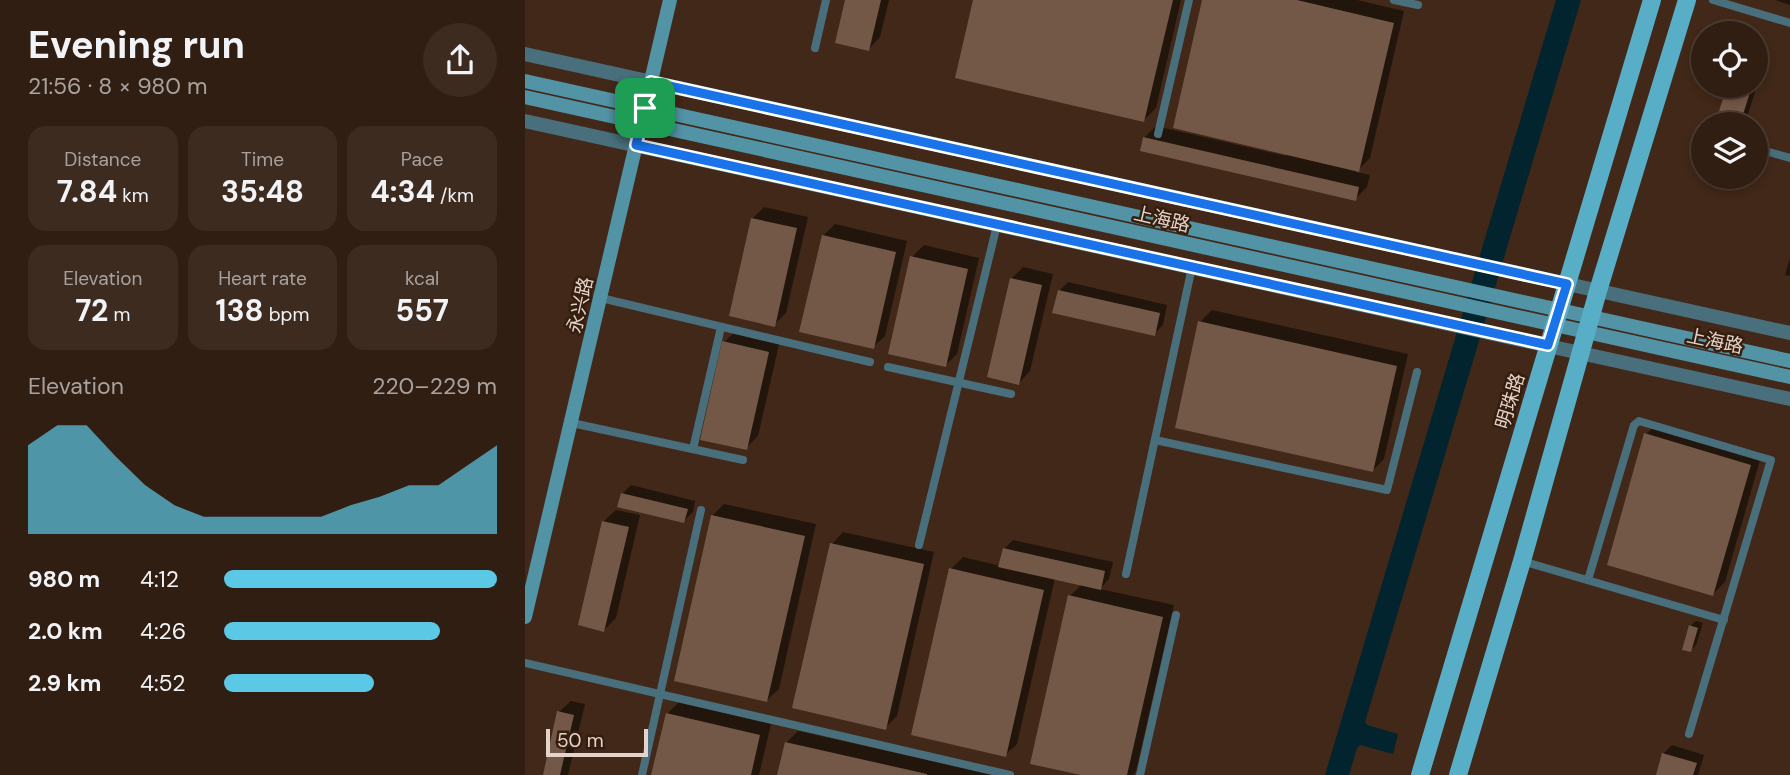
<!DOCTYPE html>
<meta charset="utf-8">
<style>
:root{--surface:#311e12;--page:#3d2b20;--text:#f1f3f6;--muted:#a8a29f;--line:#4c3c32;--accent:#5bc8e6}
body{margin:0;font-family:"DM Sans","Noto Sans SC",sans-serif;background:var(--page);color:var(--text);height:100vh;display:flex;flex-direction:column;font-size:26px;white-space:nowrap}
*{box-sizing:border-box;margin:0}
p{font-size:23px;color:var(--muted)}
.icon{flex:none;width:38px;height:38px;fill:none;stroke:currentColor;stroke-width:2;stroke-linecap:round;stroke-linejoin:round}
.map{position:relative;flex:1;overflow:hidden}
.sheet{display:flex;flex-direction:column;background:var(--surface);width:525px}
.sheet>*{flex:none}
.buttons{position:absolute;left:1166px;top:21px;display:grid;gap:14px}
.buttons a{display:grid;place-items:center;width:77px;height:77px;border-radius:50%;background:var(--surface);box-shadow:0 4px 10px #0003,0 0 0 2px var(--line);font-size:35px}
.scale{position:absolute;left:21px;bottom:18px;width:102px;box-sizing:border-box;padding-left:7px;border:4px solid #e4d3ca;border-top:0;font-size:19px;line-height:24px;white-space:nowrap;color:#e4d3ca;-webkit-text-stroke:5px #361e0e;paint-order:stroke}
.pin{position:absolute;display:grid;place-items:center;width:60px;height:60px;color:#fff;margin:-30px;border-radius:14px;box-shadow:0 4px 10px #0006}
.round{display:grid;place-items:center;flex:none;width:74px;height:74px;border-radius:37px;background:var(--page)}
.head{display:flex;align-items:center;justify-content:space-between;height:119px;padding:0 28px}
h1{font-size:38px;font-weight:700;line-height:52px}
.stats{display:grid;grid-template-columns:repeat(3,1fr);gap:10px;height:119px;padding:7px 28px}
.stats div{display:grid;align-content:center;border-radius:18px;background:var(--page);text-align:center}
.stats b{font-size:30px;font-weight:700}
.stats small{font-size:19px;font-weight:400}
.stats p{font-size:19px}
.chart{height:196px;padding:14px 28px}
.chart p{display:flex;justify-content:space-between}
.chart svg{width:100%;height:126px;margin-top:7px;fill:var(--accent);opacity:.7}
ul{padding:0 28px;list-style:none;font-size:23px}
li{display:grid;grid-template-columns:112px 84px 1fr;align-items:center;height:52px}
li i{height:18px;border-radius:9px;background:var(--accent)}
main{display:flex;flex:1;min-height:0}
.map>svg:first-child{display:block}
.water{fill:#01242e}
.shadow{fill:#0007}
.building{fill:#745847}
.lines{fill:none;stroke-linecap:round;stroke-linejoin:round}
.lane{stroke:#486f7b;stroke-width:8}
.street{stroke:#486f7b;stroke-width:14}
.secondary{stroke:#5293a6;stroke-width:14}
.primary{stroke:#58aec7;stroke-width:18}
.route-casing{stroke:#fff;stroke-width:14}
.route{stroke:#1a73e8;stroke-width:9}
.labels{text-anchor:middle;dominant-baseline:central;stroke-width:5;stroke-linejoin:round;paint-order:stroke}
.street-label{font-size:19px;fill:#e4d3ca;stroke:#361e0e}
</style>
<main>
<section class="sheet">
<div class="head"><div><h1>Evening run</h1><p>21:56 · 8 × 980 m</p></div><a class="round"><svg class="icon" aria-label="share" viewBox="0 0 24 24"><path d="M12 15V3M7 8l5-5 5 5M5 13v7h14v-7"/></svg></a></div>
<div class="stats">
<div><p>Distance</p><b>7.84<small> km</small></b></div>
<div><p>Time</p><b>35:48</b></div>
<div><p>Pace</p><b>4:34<small> /km</small></b></div>
</div>
<div class="stats">
<div><p>Elevation</p><b>72<small> m</small></b></div>
<div><p>Heart rate</p><b>138<small> bpm</small></b></div>
<div><p>kcal</p><b>557</b></div>
</div>
<div class="chart"><p><span>Elevation</span>220–229 m</p>
<svg viewBox="0 0 160 44" preserveAspectRatio="none"><path d="M0 44V13L10 6L20 6L30 17L40 27L50 34L60 38L70 38L80 38L90 38L100 38L110 34L120 31L130 27L140 27L150 20L160 13V44z"/></svg>
</div>
<ul>
<li><b>980 m</b>4:12<i style="width:100%"></i></li>
<li><b>2.0 km</b>4:26<i style="width:79%"></i></li>
<li><b>2.9 km</b>4:52<i style="width:55%"></i></li>
</ul>
</section>
<div class="map">
<svg width="1265" height="775" viewBox="0 0 1265 775">
<rect width="100%" height="100%" fill="#412818"/>
<polygon class="water" points="1031,0 1056,0 840,722 842,725 873,734 868,754 835,745 832,748 824,775 800,775"/>
<g class="shadow">
<polygon points="321,0 364,0 355,37 344,49"/>
<polygon points="450,0 656,0 631,108 619,120"/>
<polygon points="679,0 832,0 879,11 845,158 831,172 845,175 842,187 830,199 619,138 631,126 761,156 762,153"/>
<polygon points="1250,0 1265,0 1265,5"/>
<polygon points="1230,48 1242,52 1221,121 1218,124 1192,123 1203,86 1230,86"/>
<polygon points="239,207 283,217 261,313 249,325 227,219"/>
<polygon points="310,224 382,241 360,336 348,347 298,236"/>
<polygon points="399,245 454,258 432,354 421,365 387,257"/>
<polygon points="1265,258 1265,276 1260,275"/>
<polygon points="498,267 528,274 505,371 494,383 486,279"/>
<polygon points="543,282 642,305 638,325 629,334 534,291"/>
<polygon points="687,310 883,354 859,459 848,470 675,322"/>
<polygon points="211,331 255,340 233,436 221,448 199,342"/>
<polygon points="1133,423 1237,453 1200,582 1188,594 1121,434"/>
<polygon points="106,485 170,501 168,512 159,521 97,494"/>
<polygon points="199,504 291,524 254,689 242,700 188,515"/>
<polygon points="91,510 115,515 91,618 79,630 55,624 79,521"/>
<polygon points="318,532 409,552 372,716 360,728 307,544"/>
<polygon points="488,540 588,562 584,579 575,589 649,605 611,771 608,775 564,775 545,596 557,584 530,578 492,744 480,755 426,569 438,557 476,566 479,549"/>
<polygon points="1171,621 1178,623 1171,645 1166,650 1165,626"/>
<polygon points="46,701 60,704 43,775 19,775 34,712"/>
<polygon points="154,702 246,724 234,775 128,775 142,714"/>
<polygon points="273,731 469,775 254,775 261,743"/>
<polygon points="1147,745 1179,755 1173,775 1133,775 1138,754"/>
</g>
<g class="building">
<polygon points="320,0 356,0 344,51 310,43"/>
<polygon points="448,0 648,0 619,122 430,78"/>
<polygon points="677,0 772,0 869,23 834,172 648,128"/>
<polygon points="1202,86 1227,86 1215,124 1190,124"/>
<polygon points="618,137 834,187 831,201 615,151"/>
<polygon points="226,218 272,228 250,327 204,316"/>
<polygon points="297,235 371,252 349,349 274,332"/>
<polygon points="385,256 443,269 421,367 363,354"/>
<polygon points="485,278 517,285 494,385 462,377"/>
<polygon points="533,290 635,313 630,336 527,313"/>
<polygon points="673,321 872,366 848,472 650,428"/>
<polygon points="197,341 244,352 222,450 175,440"/>
<polygon points="1119,433 1226,465 1188,596 1082,565"/>
<polygon points="96,493 163,509 159,523 92,507"/>
<polygon points="186,515 280,536 242,702 149,681"/>
<polygon points="77,521 104,527 79,632 53,625"/>
<polygon points="305,543 399,564 361,730 267,708"/>
<polygon points="478,548 580,571 576,590 473,567"/>
<polygon points="424,568 519,590 481,757 386,735"/>
<polygon points="543,595 638,617 602,775 556,775 505,764"/>
<polygon points="1164,625 1173,628 1166,652 1157,650"/>
<polygon points="32,711 49,715 35,775 18,775"/>
<polygon points="141,713 235,735 226,775 126,775"/>
<polygon points="260,742 402,774 402,775 252,775"/>
<polygon points="1137,753 1172,763 1168,775 1131,775"/>
</g>
<g class="lines">
<g class="lane">
<polyline points="869,0 893,5"/>
<polyline points="1188,0 1265,23"/>
<polyline points="290,48 301,0"/>
<polyline points="633,134 664,0"/>
<polyline points="1230,148 1265,158"/>
<polyline points="76,298 345,362"/>
<polyline points="363,367 486,394"/>
<polyline points="47,423 218,460"/>
<polyline points="630,440 862,490 892,372"/>
<polyline points="168,449 196,327"/>
<polyline points="394,545 472,225"/>
<polyline points="997,561 1199,620"/>
<polyline points="601,574 667,267"/>
<polyline points="1063,580 1109,425 1114,421 1246,460 1164,734"/>
<polyline points="0,663 485,775"/>
<polyline points="117,775 176,510"/>
<polyline points="615,775 651,615"/>
</g>
<g class="street">
<polyline points="0,54 1265,333"/>
<polyline points="0,121 1265,399"/>
</g>
<g class="secondary">
<polyline points="0,81 1265,361"/>
<polyline points="0,97 1265,377"/>
<polyline points="0,617 145,0"/>
</g>
<g class="primary">
<polyline points="895,775 1127,0"/>
<polyline points="933,775 997,561 1073,291 1162,0"/>
</g>
</g>
<g class="lines">
<g class="route-casing">
<polygon id="route" points="126,82 1042,284 1023,345 111,145"/>
</g>
<use href="#route" class="route"/>
</g>
<g class="labels">
<g class="street-label">
<text transform="translate(637 219) rotate(13)">上海路</text>
<text transform="translate(55 305) rotate(-77)">永兴路</text>
<text transform="translate(1190 341) rotate(12)">上海路</text>
<text transform="translate(985 401) rotate(-73)">明珠路</text>
</g>
</g>
</svg>
<div class="buttons">
<a><svg class="icon" aria-label="locate" viewBox="0 0 24 24"><circle cx="12" cy="12" r="6"/><path d="M12 2v4M12 18v4M2 12h4M18 12h4"/></svg></a>
<a><svg class="icon" aria-label="layers" viewBox="0 0 24 24"><path d="M12 4l9 5-9 5-9-5zM3 14l9 5 9-5"/></svg></a>
</div>
<div class="scale">50 m</div>
<div class="pin" style="left:120px;top:108px;background:#1e9e55"><svg class="icon" aria-label="arrive" viewBox="0 0 24 24"><path d="M6 21V4h12l-3 4 3 4H6"/></svg></div>
</div>
</main>
